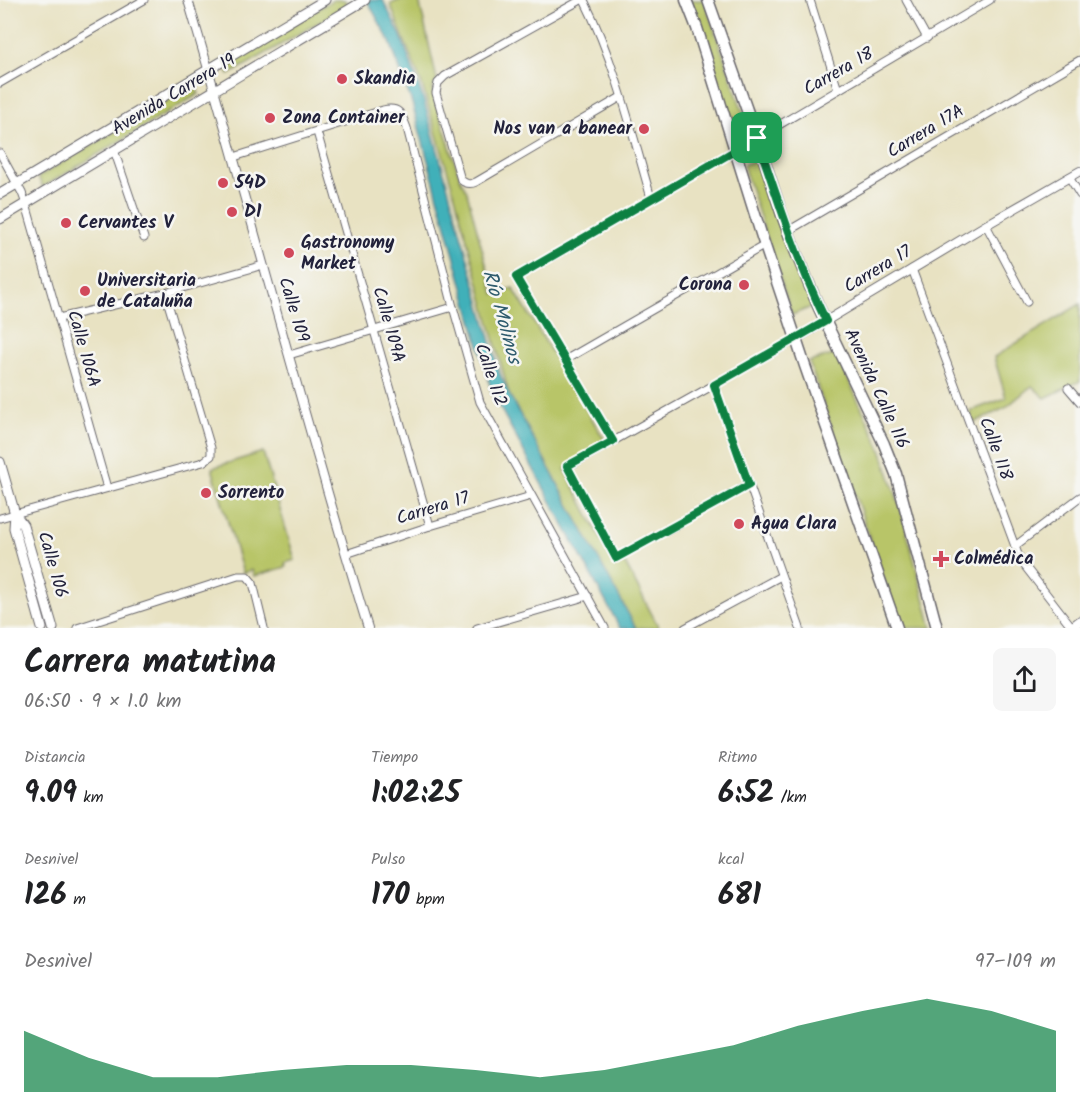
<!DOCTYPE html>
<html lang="es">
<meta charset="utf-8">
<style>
:root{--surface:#fff;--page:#f6f6f6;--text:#202124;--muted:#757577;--accent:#0b8043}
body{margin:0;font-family:Kalam,sans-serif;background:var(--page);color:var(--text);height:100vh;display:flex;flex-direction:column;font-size:22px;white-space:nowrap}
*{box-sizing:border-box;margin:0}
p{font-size:20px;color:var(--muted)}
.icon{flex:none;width:33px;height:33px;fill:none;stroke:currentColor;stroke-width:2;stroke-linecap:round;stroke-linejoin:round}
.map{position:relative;height:628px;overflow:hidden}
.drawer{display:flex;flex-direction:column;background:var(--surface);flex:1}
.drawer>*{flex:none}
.pin{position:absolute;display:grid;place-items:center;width:51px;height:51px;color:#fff;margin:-26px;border-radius:12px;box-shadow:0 3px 9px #0006}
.round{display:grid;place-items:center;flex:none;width:63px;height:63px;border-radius:9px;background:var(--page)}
.head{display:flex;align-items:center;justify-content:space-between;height:102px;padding:0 24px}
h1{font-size:33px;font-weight:700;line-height:45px}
.figures{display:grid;grid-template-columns:repeat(3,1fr);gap:9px;height:102px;padding:6px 24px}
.figures div{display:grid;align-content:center}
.figures b{font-size:30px;font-weight:700}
.figures small{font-size:16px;font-weight:400}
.figures p{font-size:16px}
.chart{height:168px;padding:12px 24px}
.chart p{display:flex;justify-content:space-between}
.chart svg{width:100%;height:108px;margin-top:6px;fill:var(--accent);opacity:.7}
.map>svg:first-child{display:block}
.green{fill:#b8c567;stroke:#6d7451;stroke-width:1.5}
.water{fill:#40b0b9;stroke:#31697a;stroke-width:1.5}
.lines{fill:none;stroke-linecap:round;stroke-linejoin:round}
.minor-casing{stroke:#67656a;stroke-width:9}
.tertiary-casing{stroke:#67656a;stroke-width:10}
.secondary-casing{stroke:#67656a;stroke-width:11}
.primary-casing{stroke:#67656a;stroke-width:13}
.minor{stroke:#fff;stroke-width:7}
.tertiary{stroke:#fff;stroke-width:8}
.secondary{stroke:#fff;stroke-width:9}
.primary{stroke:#fff;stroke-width:10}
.route-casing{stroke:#fff;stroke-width:12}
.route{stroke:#0b8043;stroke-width:8}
.poi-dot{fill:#d1495b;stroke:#f6f6f2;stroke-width:2}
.labels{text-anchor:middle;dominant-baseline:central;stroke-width:5;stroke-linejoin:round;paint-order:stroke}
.street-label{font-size:18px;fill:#22223b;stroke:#f6f6f2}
.poi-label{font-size:18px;font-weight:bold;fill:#22223b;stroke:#f6f6f2;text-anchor:start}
.water-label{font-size:20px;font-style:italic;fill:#2e5b6d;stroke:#f6f6f2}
</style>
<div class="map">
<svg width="1080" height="628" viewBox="0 0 1080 628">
<rect width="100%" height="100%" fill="#f6f6f2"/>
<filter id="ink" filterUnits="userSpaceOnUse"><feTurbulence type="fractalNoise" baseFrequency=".0167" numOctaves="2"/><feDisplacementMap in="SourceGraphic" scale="12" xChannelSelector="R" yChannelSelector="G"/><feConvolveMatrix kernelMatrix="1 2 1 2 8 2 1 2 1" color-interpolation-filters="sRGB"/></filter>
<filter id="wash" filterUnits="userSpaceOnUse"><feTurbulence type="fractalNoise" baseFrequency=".008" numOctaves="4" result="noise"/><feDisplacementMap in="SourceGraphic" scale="24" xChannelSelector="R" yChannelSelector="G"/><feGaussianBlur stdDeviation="1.35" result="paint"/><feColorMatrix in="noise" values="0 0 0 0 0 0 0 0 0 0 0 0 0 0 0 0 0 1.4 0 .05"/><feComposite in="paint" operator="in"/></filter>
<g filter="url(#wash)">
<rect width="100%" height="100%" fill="#e8e2c2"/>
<g class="green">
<polygon points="333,0 345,0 348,5 229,75 224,64"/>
<polygon points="400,0 419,0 437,80 432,90 460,178 467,192 494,294 513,288 606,442 565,469 615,566 625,563 659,628 636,628 509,394 455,196 422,85 390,4"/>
<polygon points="690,0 704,0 747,124 733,129"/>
<polygon points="194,84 199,94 43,187 38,177"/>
<polygon points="759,159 814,306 792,315 743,165"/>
<polygon points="1080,304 1080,381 1045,398 1032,386 1005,408 973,423 970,411 1006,398 994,357"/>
<polygon points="836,354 881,449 901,510 932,628 901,628 809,362"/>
<polygon points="263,452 295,560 285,563 286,567 254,576 252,570 243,573 212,468"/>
</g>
<polygon class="water" points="367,0 383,0 401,36 424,101 500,374 509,394 636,628 620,628 492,393 412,103 390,42"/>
</g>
<g filter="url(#ink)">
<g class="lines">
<g class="minor-casing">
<g id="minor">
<path d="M581,0L445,76L438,83L436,93L461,180C466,184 470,185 476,182L621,97"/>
<path d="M584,0C615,62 632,132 651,198"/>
<polyline points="810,0 838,90"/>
<polyline points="906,0 927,38"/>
<polyline points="0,83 144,0"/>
<polyline points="317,132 430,526"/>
<polyline points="114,150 144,238"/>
<polyline points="0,153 22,193 26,204 107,488"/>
<path d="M234,157L383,110C399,106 402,114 407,128L453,307L480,402L605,628"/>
<polyline points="1069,177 1080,195"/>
<polyline points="986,225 1027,302"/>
<polyline points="788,231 1080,60"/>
<polyline points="912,269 1019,557 1024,565 1072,627"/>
<polyline points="59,318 165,293 263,265"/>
<polyline points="289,355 453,307"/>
<polyline points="565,360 765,245"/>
<polyline points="714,385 800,628"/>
<polyline points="1068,388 1080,402"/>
<polyline points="613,441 516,277 757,138 990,0"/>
<polyline points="749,485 616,558 567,467 796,339"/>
<polyline points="0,518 203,462 211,456 211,448 165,293"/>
<polyline points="1015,546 1080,497"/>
<polyline points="346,554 430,526 531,496"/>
<polyline points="77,628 238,576 247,576 253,583 264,628"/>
<polyline points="477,628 588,596"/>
<polyline points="685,628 781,576"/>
</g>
</g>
<g class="tertiary-casing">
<g id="tertiary">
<path d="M188,0C250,209 304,420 368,628"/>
<polyline points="796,339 986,225 1080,171"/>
</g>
</g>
<g class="secondary-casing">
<g id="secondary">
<polyline points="0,194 325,0"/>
<polyline points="0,219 365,0"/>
<polyline points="0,462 15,514 14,528 42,628"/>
<polyline points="15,514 23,525 53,628"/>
<polyline points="1071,628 1080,621"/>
</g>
</g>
<g class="primary-casing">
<g id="primary">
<polyline points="686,0 697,28 762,237 805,366 897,628"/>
<polyline points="708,0 759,144 782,215 794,248 819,308 884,444 896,474 937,628"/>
</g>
</g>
<use href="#minor" class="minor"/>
<use href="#tertiary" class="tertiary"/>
<use href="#secondary" class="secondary"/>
<use href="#primary" class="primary"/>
</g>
</g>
<g class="lines" filter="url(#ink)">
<g class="route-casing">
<path id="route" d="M757,138C778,200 797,261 826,321L714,385L749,485L616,558L567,466L613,441L516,277Z"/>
</g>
<use href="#route" class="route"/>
</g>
<g class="poi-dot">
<circle cx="342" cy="79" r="6"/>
<circle cx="270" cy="118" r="6"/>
<circle cx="644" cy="129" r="6"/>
<circle cx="223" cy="183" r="6"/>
<circle cx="232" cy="212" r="6"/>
<circle cx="66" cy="223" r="6"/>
<circle cx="289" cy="253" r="6"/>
<circle cx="744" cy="285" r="6"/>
<circle cx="85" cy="291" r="6"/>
<circle cx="206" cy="493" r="6"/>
<circle cx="739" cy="524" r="6"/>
<path d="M938 550h6v6h6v6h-6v6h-6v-6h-6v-6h6z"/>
</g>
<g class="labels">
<g class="street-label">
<text transform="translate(839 72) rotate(-30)">Carrera 18</text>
<text transform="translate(174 95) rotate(-31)">Avenida Carrera 19</text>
<text transform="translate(926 132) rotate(-31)">Carrera 17A</text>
<text transform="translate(878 270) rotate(-31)">Carrera 17</text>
<text transform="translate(293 310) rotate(73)">Calle 109</text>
<text transform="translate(388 325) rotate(74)">Calle 109A</text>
<text transform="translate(83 349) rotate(74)">Calle 106A</text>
<text transform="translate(490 375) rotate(71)">Calle 112</text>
<text transform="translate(876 389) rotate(65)">Avenida Calle 116</text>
<text transform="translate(995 449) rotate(70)">Calle 118</text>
<text transform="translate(433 509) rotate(-17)">Carrera 17</text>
<text transform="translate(52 565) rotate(74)">Calle 106</text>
</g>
<g class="poi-label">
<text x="354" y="79">Skandia</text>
<text x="282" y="118">Zona Container</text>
<text x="632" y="129" text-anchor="end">Nos van a banear</text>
<text x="235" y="183">54D</text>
<text x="244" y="212">D1</text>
<text x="78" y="223">Cervantes V</text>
<text x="301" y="243">Gastronomy<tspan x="301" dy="21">Market</tspan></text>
<text x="97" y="281">Universitaria<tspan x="97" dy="21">de Cataluña</tspan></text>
<text x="732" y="285" text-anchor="end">Corona</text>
<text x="218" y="493">Sorrento</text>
<text x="751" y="524">Agua Clara</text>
<text x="954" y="559">Colmédica</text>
</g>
<g class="water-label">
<text transform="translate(501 317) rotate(74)">Río Molinos</text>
</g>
</g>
</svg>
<div class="pin" style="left:757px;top:138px;background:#1e9e55"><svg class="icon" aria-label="arrive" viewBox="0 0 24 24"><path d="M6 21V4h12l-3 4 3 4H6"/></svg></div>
</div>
<section class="drawer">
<div class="head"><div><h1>Carrera matutina</h1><p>06:50 · 9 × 1.0 km</p></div><a class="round"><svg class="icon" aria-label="share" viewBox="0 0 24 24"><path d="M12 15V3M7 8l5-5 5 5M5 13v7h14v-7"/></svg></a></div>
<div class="figures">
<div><p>Distancia</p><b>9.09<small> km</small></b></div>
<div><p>Tiempo</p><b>1:02:25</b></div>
<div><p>Ritmo</p><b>6:52<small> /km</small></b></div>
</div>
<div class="figures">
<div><p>Desnivel</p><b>126<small> m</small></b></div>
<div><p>Pulso</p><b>170<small> bpm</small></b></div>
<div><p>kcal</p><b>681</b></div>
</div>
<div class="chart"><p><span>Desnivel</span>97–109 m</p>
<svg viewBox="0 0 160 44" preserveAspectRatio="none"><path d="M0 44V19L10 30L20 38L30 38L40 35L50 33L60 33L70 35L80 38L90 35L100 30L110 25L120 17L130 11L140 6L150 11L160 19V44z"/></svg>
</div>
</section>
